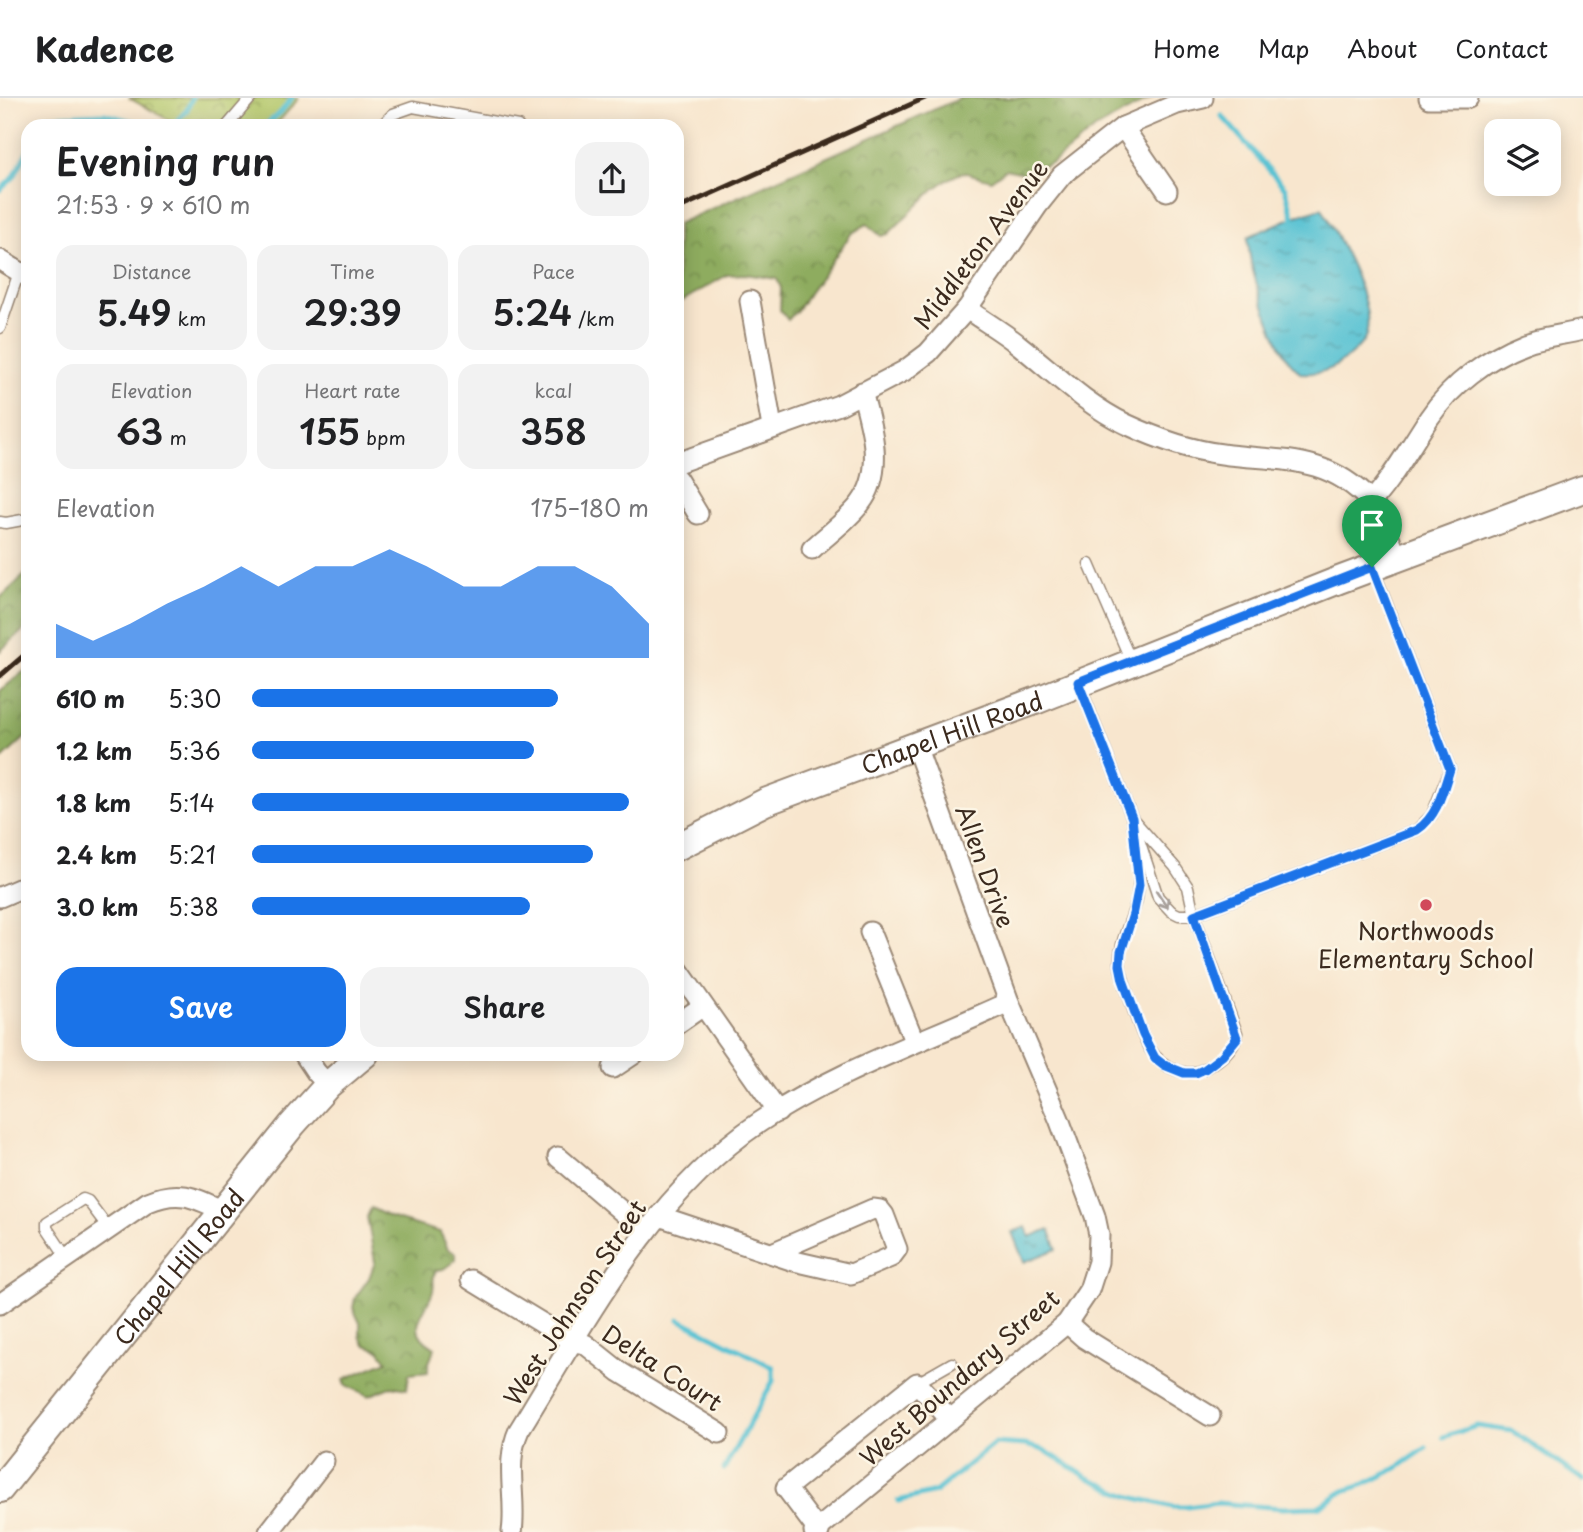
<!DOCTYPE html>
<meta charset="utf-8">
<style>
:root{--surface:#fff;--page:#f2f2f2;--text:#202124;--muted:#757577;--line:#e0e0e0;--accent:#1a73e8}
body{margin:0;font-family:"Playpen Sans",sans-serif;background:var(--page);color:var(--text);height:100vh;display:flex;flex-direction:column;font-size:26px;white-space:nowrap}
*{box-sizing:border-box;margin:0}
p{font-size:23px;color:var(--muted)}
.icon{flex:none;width:38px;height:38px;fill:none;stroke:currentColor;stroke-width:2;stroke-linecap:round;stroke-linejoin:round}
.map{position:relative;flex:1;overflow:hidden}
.sheet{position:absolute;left:21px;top:21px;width:663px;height:942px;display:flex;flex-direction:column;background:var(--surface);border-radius:21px;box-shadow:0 4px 18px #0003}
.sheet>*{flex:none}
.tools{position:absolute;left:1484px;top:21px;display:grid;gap:14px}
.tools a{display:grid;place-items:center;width:77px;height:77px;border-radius:14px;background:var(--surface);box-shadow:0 4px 18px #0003;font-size:35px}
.pin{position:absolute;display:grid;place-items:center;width:60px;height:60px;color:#fff;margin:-72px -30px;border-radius:50% 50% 50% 0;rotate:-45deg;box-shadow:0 0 7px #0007}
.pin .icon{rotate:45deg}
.round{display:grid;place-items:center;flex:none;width:74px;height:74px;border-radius:21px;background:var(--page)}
.summary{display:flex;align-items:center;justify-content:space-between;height:119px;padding:0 35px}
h1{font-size:38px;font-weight:600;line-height:52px}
.stats{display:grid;grid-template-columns:repeat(3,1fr);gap:10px;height:119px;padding:7px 35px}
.stats div{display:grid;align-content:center;border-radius:18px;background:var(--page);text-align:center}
.stats b{font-size:35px;font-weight:600}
.stats small{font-size:19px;font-weight:400}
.stats p{font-size:19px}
.chart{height:196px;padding:14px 35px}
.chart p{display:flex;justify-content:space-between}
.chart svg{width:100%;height:126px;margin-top:7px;fill:var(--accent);opacity:.7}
.action{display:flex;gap:14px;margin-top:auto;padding:14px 35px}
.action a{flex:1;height:80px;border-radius:21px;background:var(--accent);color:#fff;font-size:28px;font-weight:600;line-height:80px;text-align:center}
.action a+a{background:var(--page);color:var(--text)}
ul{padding:0 35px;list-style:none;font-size:23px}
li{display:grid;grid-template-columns:112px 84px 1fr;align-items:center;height:52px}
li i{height:18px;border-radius:9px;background:var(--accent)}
header{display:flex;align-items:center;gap:42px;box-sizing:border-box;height:98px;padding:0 35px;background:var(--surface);border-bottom:2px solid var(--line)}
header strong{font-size:33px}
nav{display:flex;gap:38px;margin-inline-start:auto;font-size:24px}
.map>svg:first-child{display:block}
.forest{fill:url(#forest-crowns);stroke:#646b3e;stroke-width:2}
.park{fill:url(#park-crowns);stroke:#777844;stroke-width:2}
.water{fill:url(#water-ripples);stroke:#4a7678;stroke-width:2}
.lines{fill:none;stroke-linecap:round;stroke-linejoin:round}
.stream{stroke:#58c2d3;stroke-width:5}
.service-casing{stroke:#9a8876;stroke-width:13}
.minor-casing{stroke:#9a8876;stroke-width:23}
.secondary-casing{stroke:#9a8876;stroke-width:30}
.service{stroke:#fff;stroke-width:10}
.minor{stroke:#fff;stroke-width:19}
.secondary{stroke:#fff;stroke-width:26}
.rail{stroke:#3b2a1e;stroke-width:5}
.oneway{stroke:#a79f9a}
.route-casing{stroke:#fff;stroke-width:14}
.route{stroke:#1a73e8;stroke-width:9}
.poi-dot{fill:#d1495b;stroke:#fcf5e5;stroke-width:2.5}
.labels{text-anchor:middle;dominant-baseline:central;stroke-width:5;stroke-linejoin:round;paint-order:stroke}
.street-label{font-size:24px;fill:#3b2a1e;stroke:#fcf5e5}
.poi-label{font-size:24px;fill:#3b2a1e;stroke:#fcf5e5}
</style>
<header>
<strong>Kadence</strong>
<nav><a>Home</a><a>Map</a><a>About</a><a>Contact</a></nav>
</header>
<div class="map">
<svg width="1583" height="1434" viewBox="0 0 1583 1434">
<defs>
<pattern id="forest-crowns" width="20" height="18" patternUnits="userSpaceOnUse" patternTransform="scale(1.75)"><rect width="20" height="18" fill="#8eac5e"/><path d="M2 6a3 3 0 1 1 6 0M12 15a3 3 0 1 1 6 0" fill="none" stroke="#758c4d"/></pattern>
<pattern id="park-crowns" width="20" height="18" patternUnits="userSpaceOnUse" patternTransform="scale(1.75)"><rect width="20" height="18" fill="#b3c76a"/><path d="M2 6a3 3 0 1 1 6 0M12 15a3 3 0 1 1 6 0" fill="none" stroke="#93a257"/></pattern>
<pattern id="water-ripples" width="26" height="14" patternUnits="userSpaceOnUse" patternTransform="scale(1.75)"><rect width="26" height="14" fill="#58c2d3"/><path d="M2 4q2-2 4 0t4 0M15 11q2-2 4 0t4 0" fill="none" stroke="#4a9eab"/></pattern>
</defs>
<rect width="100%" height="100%" fill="#fcf5e5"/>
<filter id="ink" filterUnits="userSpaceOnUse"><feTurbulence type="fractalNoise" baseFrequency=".0143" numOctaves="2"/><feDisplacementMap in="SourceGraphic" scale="14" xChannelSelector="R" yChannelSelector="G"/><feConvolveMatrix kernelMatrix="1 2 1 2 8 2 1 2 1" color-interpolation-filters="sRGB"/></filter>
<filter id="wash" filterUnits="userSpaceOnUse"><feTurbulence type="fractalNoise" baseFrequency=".00686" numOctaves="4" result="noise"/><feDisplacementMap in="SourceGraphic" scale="28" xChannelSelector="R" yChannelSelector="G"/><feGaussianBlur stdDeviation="1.57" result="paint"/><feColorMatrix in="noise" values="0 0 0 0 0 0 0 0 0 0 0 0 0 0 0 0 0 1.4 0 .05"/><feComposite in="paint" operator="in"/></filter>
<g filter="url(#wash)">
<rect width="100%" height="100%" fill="#f8e6ce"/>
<g class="forest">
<polygon points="960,0 1151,0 1095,31 1052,65 1023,75 1006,71 991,82 963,74 948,81 934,91 888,136 881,138 867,126 851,136 797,212 788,222 780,212 781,190 777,181 745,176 727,177 677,206 677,126"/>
<polygon points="28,474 28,528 0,553 0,500"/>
<polygon points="28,570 28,637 0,663 0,593"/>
<path d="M371,1110L389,1119L440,1134L448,1151L455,1155V1161C450,1168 445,1172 436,1172C431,1180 435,1185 433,1193C426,1216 402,1231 435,1250L428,1267V1274L409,1276L407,1291L392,1288L369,1298L346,1287L344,1281L387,1263L379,1252L365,1247L360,1238V1225L353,1210L355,1200L369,1180L375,1164L367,1119Z"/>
</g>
<polygon class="park" points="129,0 299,0 275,28 180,28"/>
<g class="water">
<path d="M1322,110C1337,138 1376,206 1366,237C1364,244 1355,253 1349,258C1333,272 1322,276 1300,275C1296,270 1290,265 1286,259C1271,231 1248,171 1248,139L1293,119Z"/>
<polygon points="1026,1129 1030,1139 1049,1131 1057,1151 1024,1164 1012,1134"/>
</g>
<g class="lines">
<g class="stream">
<polyline points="1222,18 1285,90 1293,119"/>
<polyline points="40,28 45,19 104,16 150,28"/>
<polyline points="172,28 187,12 192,0"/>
<polyline points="264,28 281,14 292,0"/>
<polyline points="0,92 14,79 28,52"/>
<polyline points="679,1221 773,1269 773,1283 724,1371"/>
<polyline points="1443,1339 1477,1328 1512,1333 1583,1382"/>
<polyline points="898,1403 935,1394 995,1345 1025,1347 1044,1352 1087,1379 1128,1398 1173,1409 1187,1409 1217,1405 1283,1410 1318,1409 1344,1393 1365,1386 1397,1370 1426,1350"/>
</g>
</g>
</g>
<g filter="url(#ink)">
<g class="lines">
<g class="service-casing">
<g id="service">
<polyline points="227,28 251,0"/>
<polyline points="381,28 393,16 413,9 518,28"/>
<polyline points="0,230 19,174"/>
<polyline points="0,424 6,425 28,421"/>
<polyline points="1089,466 1131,563"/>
<polyline points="1080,588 1132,720 1158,799 1171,813 1179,817 1194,817 1417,732 1432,717 1450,671 1373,470"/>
<path d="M1132,720L1175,769L1188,789L1194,817L1237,935C1235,949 1222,960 1211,967C1199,975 1189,977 1176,972C1148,962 1141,934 1132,908C1128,895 1122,881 1120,867C1118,844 1133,822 1137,800C1142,774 1135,746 1132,720Z"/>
<polyline points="67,1160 47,1130 47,1124 83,1101 88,1103 109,1131"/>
<polyline points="917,1285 952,1265"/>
</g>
</g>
<g class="minor-casing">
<g id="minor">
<polyline points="1429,0 1468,0"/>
<polyline points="1123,29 1167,93"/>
<polyline points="0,162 28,179"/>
<polyline points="750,203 772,329"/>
<path d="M967,211C984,223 1003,234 1019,247C1053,274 1086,307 1126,326C1156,340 1189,352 1222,356C1278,364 1325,355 1370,403C1383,417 1390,442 1397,460"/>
<polyline points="677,365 839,307 904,273 928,255 967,211 1038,107 1062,77 1123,29 1177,6 1203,0"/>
<polyline points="677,381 698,416"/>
<path d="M1371,404C1394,378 1410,349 1429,320C1452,286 1487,260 1525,245C1544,238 1564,237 1583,232"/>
<path d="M812,451C828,436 847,423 860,406C885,374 872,329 862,294"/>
<polyline points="0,799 28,787"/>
<polyline points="870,834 914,943"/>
<polyline points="677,870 778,1014"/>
<polyline points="677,926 703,908"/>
<polyline points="304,956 316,974 328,987"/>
<polyline points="613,970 634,956"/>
<polyline points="558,1059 646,1134"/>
<polyline points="659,1118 794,1163 851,1176 891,1159 897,1151 884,1117 880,1112 873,1111 772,1155"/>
<polyline points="471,1182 573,1244 585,1246 620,1274 719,1335"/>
<path d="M0,1206L148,1104C178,1091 194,1099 221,1112"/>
<polyline points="1067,1225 1084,1240 1210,1318"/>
<polyline points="269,1434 324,1363"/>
<path d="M512,1434C517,1400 504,1365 519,1332C587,1222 650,1098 760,1024C838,972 925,943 1009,904"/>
<polyline points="814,1434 1067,1225 1089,1192 1098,1164 1099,1137 1095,1118 1059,1021 1009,904 916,648"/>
<polyline points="819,1434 786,1390 917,1285 949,1320"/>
</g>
</g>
<g class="secondary-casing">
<g id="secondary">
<path id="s1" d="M677,749L765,704L1035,603L1339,482L1583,391"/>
<path id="s2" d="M0,1391L292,1027L328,987L365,956"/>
</g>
</g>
<use href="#service" class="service"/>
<use href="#minor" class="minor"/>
<use href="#secondary" class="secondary"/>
<g class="rail">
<polyline points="677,111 925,0"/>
<polyline points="0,578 28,554"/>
</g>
</g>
<defs><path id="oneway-shaft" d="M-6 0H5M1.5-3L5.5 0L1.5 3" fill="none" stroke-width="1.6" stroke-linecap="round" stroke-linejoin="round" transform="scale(1.75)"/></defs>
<use class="oneway" href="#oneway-shaft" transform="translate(1162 801) rotate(56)"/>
</g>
<g class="lines" filter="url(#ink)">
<g class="route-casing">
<path id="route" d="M1372,469L1450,671C1443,693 1437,719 1417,732L1194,817L1237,940L1222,958L1205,971L1196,975H1184L1164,967L1155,960L1143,937L1123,882L1120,867L1121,854L1134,813L1139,787L1132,720L1078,584Z"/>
</g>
<use href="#route" class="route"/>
</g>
<circle class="poi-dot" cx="1426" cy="807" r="7"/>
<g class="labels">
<g class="street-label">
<text transform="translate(980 146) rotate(-53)">Middleton Avenue</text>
<text stroke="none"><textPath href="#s1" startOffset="298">Chapel Hill Road</textPath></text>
<text transform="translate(986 768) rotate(70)">Allen Drive</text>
<text stroke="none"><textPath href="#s2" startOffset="285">Chapel Hill Road</textPath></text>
<text transform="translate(574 1204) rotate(-57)">West Johnson Street</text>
<text transform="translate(663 1269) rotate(33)">Delta Court</text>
<text transform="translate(959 1279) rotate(-41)">West Boundary Street</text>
</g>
<g class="poi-label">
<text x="1426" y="832">Northwoods<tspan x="1426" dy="28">Elementary School</tspan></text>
</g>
</g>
</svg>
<div class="tools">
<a><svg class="icon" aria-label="layers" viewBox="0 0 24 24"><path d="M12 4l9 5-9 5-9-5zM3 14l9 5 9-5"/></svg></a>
</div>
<div class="pin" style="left:1372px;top:469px;background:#1e9e55"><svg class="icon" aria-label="arrive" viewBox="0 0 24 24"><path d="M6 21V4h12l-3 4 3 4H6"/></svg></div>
<section class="sheet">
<div class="summary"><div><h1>Evening run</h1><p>21:53 · 9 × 610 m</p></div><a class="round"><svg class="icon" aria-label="share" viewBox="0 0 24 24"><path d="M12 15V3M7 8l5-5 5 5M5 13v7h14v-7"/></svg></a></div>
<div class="stats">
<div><p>Distance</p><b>5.49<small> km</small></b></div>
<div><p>Time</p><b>29:39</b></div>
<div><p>Pace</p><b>5:24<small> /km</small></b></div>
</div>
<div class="stats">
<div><p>Elevation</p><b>63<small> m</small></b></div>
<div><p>Heart rate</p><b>155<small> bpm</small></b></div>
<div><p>kcal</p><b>358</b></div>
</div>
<div class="chart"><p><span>Elevation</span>175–180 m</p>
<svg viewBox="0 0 160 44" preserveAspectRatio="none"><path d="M0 44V32L10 38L20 32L30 25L40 19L50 12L60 19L70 12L80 12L90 6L100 12L110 19L120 19L130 12L140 12L150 19L160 32V44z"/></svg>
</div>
<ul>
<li><b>610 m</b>5:30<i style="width:77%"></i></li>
<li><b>1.2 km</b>5:36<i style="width:71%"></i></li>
<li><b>1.8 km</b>5:14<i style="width:95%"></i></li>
<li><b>2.4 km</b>5:21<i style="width:86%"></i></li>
<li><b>3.0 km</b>5:38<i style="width:70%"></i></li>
</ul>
<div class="action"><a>Save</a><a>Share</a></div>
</section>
</div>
